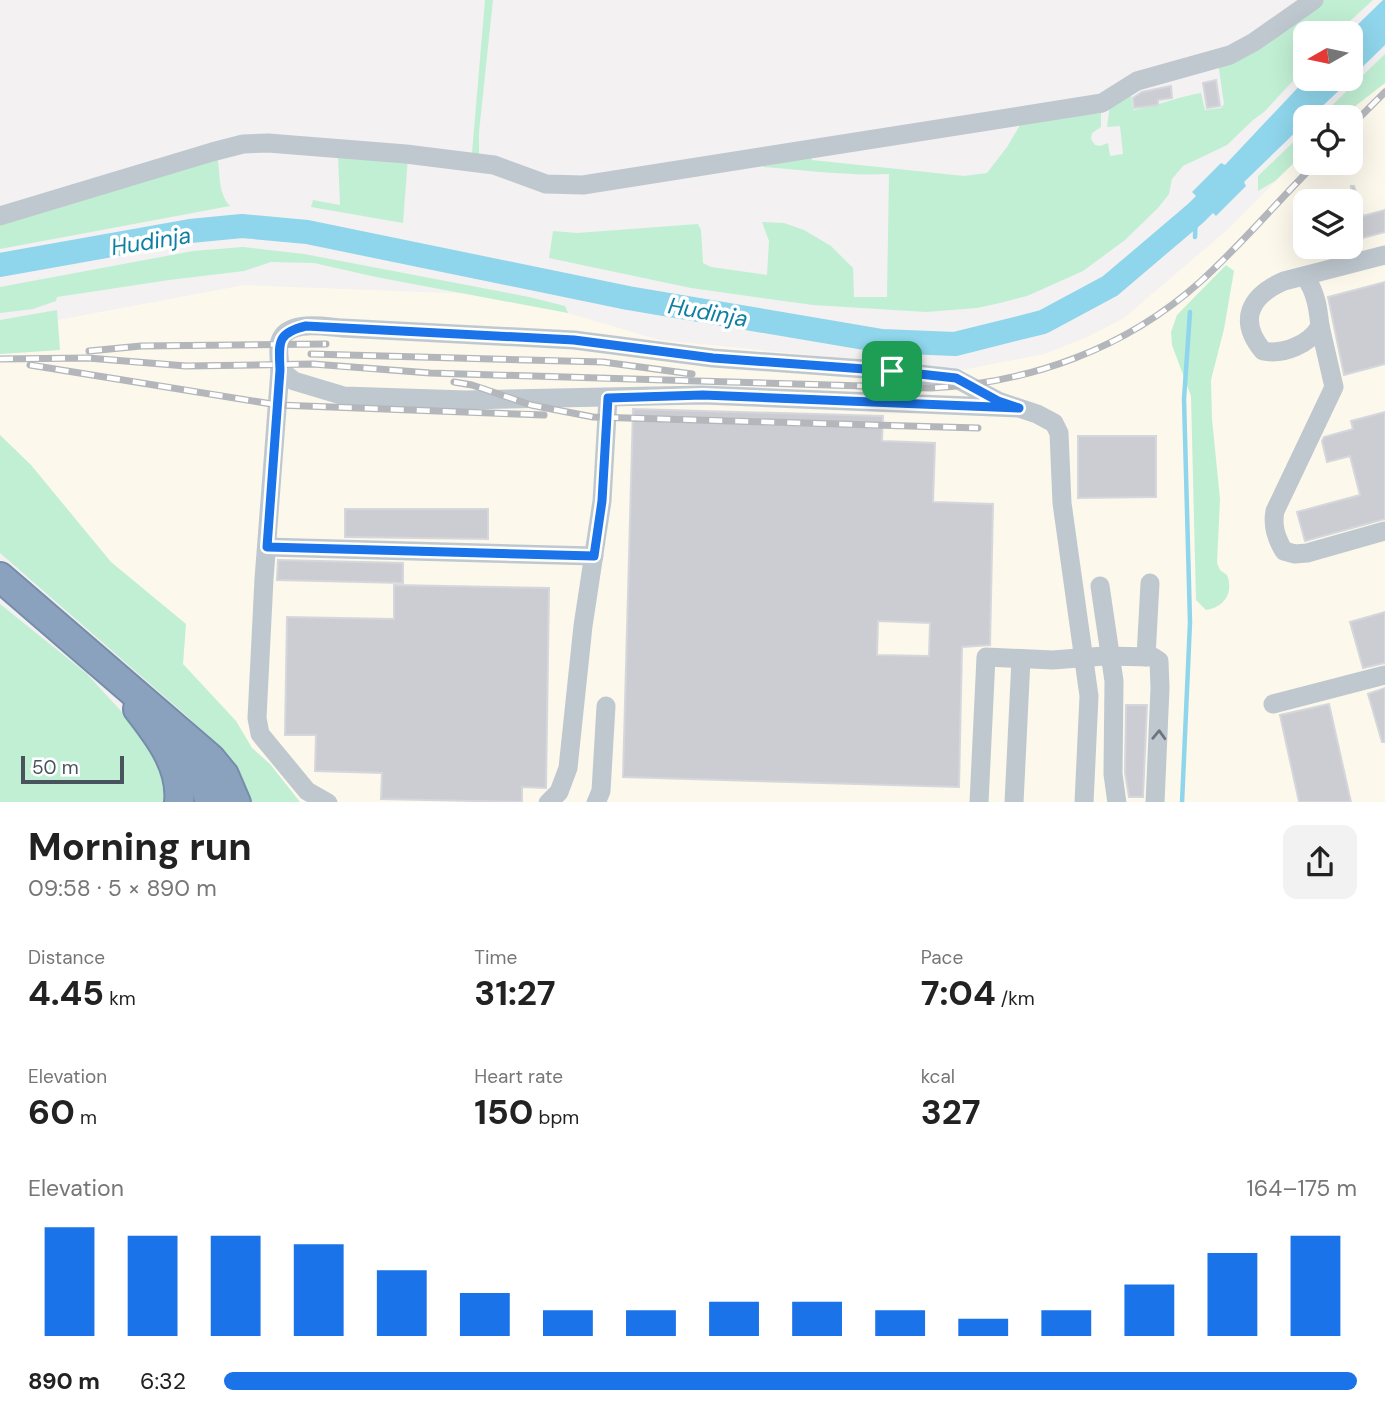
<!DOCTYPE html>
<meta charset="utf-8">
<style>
:root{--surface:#fff;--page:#f2f2f2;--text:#222;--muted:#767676;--accent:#1a73e8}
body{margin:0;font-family:"DM Sans",sans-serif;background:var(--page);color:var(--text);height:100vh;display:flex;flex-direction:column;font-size:26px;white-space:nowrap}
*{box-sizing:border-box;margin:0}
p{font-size:23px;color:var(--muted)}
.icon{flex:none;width:38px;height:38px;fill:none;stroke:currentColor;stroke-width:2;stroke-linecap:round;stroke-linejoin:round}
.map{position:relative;height:802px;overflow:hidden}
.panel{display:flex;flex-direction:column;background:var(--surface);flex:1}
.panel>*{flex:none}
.needle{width:46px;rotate:261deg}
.controls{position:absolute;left:1293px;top:21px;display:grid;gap:14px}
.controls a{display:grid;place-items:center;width:70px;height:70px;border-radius:14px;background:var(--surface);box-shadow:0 7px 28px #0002;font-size:35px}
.scale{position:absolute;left:21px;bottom:18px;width:103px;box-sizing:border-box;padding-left:7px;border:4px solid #49535e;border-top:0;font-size:19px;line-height:24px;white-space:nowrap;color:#49535e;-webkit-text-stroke:5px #fff;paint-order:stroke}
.pin{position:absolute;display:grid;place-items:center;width:60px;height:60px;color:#fff;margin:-30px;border-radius:14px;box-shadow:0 4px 10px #0006}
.round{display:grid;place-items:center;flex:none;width:74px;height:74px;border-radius:14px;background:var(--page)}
.headline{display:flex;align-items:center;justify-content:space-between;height:119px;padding:0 28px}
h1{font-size:38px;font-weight:700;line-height:52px}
.stats{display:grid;grid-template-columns:repeat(3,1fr);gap:10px;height:119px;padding:7px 28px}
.stats div{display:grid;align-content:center}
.stats b{font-size:35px;font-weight:700}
.stats small{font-size:19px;font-weight:400}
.stats p{font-size:19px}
.chart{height:196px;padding:14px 28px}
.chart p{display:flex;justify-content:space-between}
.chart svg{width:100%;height:126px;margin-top:7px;stroke:var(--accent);stroke-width:6}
ul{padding:0 28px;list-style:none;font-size:23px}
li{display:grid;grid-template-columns:112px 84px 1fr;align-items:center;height:52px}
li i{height:18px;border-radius:9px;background:var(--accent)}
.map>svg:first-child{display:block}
.commercial{fill:#fcf8ec;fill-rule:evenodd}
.green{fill:#c1efd4}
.water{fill:#8fd5eb}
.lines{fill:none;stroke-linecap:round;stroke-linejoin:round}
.stream{stroke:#8fd5eb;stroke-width:4.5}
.river{stroke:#8fd5eb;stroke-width:24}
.building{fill:#cbcdd3;stroke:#d5d7dc;stroke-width:2;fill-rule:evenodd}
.highway-casing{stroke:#758daa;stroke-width:32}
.minor{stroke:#bfc8cf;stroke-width:19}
.highway{stroke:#8aa2be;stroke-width:28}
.rail-casing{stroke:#b3b6bb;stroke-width:7}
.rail{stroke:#fff;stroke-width:4.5;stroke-dasharray:13;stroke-linecap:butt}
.oneway{stroke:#6c7680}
.route-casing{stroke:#fff;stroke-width:14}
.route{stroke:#1a73e8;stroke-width:9}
.labels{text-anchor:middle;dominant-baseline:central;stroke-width:7;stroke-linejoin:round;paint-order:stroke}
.water-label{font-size:23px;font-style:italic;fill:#0f7fa3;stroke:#fff}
</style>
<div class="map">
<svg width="1385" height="803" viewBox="0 0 1385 803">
<rect width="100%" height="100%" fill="#f3f1f1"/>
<path class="commercial" d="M1385,83V802H300L270,764L252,748L236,721L183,664L131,581L111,562L71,517L31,465L0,435V354L59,350L58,320L244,285L476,294L561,311L660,340L962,370L1044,354L1087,337L1124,318L1227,230L1305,152L1306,163H1351V117H1341ZM1306,201H1351V247H1306Z"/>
<g class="green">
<polygon points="485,0 493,0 479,132 479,155 472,153"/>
<path d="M1320,0H1373L1337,33H1306L1305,68L1264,112L1253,120L1227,145L1183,166L1172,179L1169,194L1158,208L1125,240L1083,271L1027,296L1000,303L977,308L926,312L813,305L691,288L549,258L553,231L577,233L698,224L701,230L703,263L711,267L767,275L769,241L762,222L784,223L804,230L831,246L853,268L854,297H887L889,174C847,176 805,170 763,167V159L809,152L812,160L964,176L987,173L1007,147L1023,120L1101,113V127L1092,133L1091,139L1095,145L1100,146L1108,143L1110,156L1123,154L1120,126L1107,127L1110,104L1130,87L1133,110C1157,106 1177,97 1201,93L1205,110L1221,108L1224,104L1218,62Z"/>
<polygon points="1385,54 1385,83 1341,117 1320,117"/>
<polygon points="1305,131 1305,152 1275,181 1258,191 1258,176"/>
<path d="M217,156C221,174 217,192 230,206L0,249V220Z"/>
<polygon points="338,156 408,157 403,223 311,207 313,200 340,205"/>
<polygon points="243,247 304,254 529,297 565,306 568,313 376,277 314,263 271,262 244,271 169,280 57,297 56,301 33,309 0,313 0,287 193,251"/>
<path d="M1226,265L1234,271L1224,329L1211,380L1212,419L1220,499L1217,563L1220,570L1227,575C1234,593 1224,607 1206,610L1196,600L1191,396L1172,345L1171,332L1177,315Z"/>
<polygon points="57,310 60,350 0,354 0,320"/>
<polygon points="0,435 31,465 111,562 186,624 183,664 236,721 252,748 270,764 300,802 246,802 220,752 189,718 0,553"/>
<polygon points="0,604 86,673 120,710 149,747 166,773 170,802 0,802"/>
</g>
<g class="water">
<polygon points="1383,0 1385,0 1385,45 1351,78 1349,33"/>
<polygon points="1306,79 1351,79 1311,117 1306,117 1305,123 1244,182 1246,186 1216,216 1192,192 1221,163 1225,165"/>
</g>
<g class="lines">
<g class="stream">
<polyline points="1195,237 1196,213"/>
<polyline points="1182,803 1190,622 1184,399 1190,312"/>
</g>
<polyline class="river" points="0,265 190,231 242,226 307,232 628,298 882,341 955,344 1043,322 1110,286 1196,213 1228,181"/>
</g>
<g class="building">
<polygon points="1216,80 1220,106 1207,108 1203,83"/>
<polygon points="1171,86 1172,98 1158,100 1158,105 1134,108 1133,98 1142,92"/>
<polygon points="1351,186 1354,186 1363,216 1385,210 1385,232 1351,241"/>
<polygon points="1385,282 1385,364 1344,375 1328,297"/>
<path d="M633,409L883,416L882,441L935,443L933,502L993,504L990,645L962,647L959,787L623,777ZM878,621L930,623L929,656L877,655Z"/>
<polygon points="1385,412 1385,519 1305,541 1297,512 1360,495 1350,456 1327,462 1322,441 1324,437 1353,429 1351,421"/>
<polygon points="1078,436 1156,436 1156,497 1078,498"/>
<polygon points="345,509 488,509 488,539 345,537"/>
<polygon points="278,560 403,563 403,583 277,580"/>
<polygon points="394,585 549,588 546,788 522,787 522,802 381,799 382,773 315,771 316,735 285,735 287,617 394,619"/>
<polygon points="1385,612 1385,663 1363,668 1350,622"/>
<polygon points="1385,688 1385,742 1382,742 1368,694"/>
<polygon points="1329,704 1351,802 1299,802 1280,715"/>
<polygon points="1126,705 1147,705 1143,797 1129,797 1125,773"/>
</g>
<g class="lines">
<g class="highway-casing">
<g id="highway">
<polyline points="0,577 210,758 224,775 236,803"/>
<path d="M138,709C159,736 183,767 179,803"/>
<polyline points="183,743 206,788 210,803"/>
</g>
</g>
<g class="minor">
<polyline points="0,216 212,152 243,144 268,143 406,154 494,165 546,184 583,185 1102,103 1137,81 1230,55 1254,42 1314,0"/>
<path d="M1305,277C1316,292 1318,308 1320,326C1310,344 1284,355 1263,351C1238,321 1249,296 1284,281L1385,255"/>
<path d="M1320,326L1334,387L1275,511C1272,526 1276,538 1284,551L1295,554L1307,553L1385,531"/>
<polyline points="280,370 264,579 257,718 260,734 307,791 328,803"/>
<path d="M1019,408L703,395L466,400L344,396L294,381L280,370C280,361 277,349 280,341C288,319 325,327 342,328L574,340L713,358L892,371L955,378L998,401L1037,414L1054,423L1059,433L1062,503L1089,696L1084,803"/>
<polyline points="267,547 594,556"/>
<polyline points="1100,586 1114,681 1113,774 1117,803"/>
<polyline points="1146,657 1150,583"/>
<polyline points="1273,704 1385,675"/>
<polyline points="548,803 559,792 568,768 583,626 602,501 608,398"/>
<polyline points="596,803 601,791 606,706"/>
<polyline points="979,803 986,657 1053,660 1104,656 1153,657 1159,661 1160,688 1155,803"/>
<polyline points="1014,803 1021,659"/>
</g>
<use href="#highway" class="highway"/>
<g class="rail-casing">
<g id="rail">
<polyline points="1351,126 1385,92"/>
<polyline points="89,351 141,346 326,344"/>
<polyline points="311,354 603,362 692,374"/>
<path d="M0,359L88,358L186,366L313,364L430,373L931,388C1030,383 1125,349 1200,282C1241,245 1277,202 1316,163"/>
<polyline points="30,365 278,405 544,415"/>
<polyline points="454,382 472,385 531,405 593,417 978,428"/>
</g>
</g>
<use href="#rail" class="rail"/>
</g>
<defs><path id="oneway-chevron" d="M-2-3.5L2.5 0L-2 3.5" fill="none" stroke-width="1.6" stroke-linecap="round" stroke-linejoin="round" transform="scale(1.75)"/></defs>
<use class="oneway" href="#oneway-chevron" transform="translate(1159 735) rotate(-88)"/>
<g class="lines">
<g class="route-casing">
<path id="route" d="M306,326L574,340L713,358L892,371L956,378L998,401L1019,408L703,395L608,398L602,501L594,556L267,547L280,370C279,343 276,333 306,326Z"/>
</g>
<use href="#route" class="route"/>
</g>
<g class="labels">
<g class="water-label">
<text transform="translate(151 241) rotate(-9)">Hudinja</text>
<text transform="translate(708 312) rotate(10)">Hudinja</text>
</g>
</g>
</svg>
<div class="controls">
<a><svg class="needle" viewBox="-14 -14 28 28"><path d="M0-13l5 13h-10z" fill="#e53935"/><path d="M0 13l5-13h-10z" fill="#767676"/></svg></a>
<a><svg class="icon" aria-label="locate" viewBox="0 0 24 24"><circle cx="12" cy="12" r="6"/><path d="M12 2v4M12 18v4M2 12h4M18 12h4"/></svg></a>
<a><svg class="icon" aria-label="layers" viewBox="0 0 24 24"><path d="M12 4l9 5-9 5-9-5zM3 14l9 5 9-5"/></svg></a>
</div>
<div class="scale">50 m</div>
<div class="pin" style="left:892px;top:371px;background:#1e9e55"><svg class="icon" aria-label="arrive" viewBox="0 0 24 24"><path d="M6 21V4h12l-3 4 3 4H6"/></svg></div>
</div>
<section class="panel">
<div class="headline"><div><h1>Morning run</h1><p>09:58 · 5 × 890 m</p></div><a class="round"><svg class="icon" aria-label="share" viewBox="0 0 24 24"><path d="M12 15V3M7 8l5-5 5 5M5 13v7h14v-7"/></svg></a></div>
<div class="stats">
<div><p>Distance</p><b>4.45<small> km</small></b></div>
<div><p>Time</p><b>31:27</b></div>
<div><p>Pace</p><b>7:04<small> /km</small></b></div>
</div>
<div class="stats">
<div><p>Elevation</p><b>60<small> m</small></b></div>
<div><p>Heart rate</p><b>150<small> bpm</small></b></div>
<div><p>kcal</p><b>327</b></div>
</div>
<div class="chart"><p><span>Elevation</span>164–175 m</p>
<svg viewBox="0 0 160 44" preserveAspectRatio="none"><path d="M5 44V6M15 44V9M25 44V9M35 44V12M45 44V21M55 44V29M65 44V35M75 44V35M85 44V32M95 44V32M105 44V35M115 44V38M125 44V35M135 44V26M145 44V15M155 44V9"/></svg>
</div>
<ul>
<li><b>890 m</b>6:32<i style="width:100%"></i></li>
</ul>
</section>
